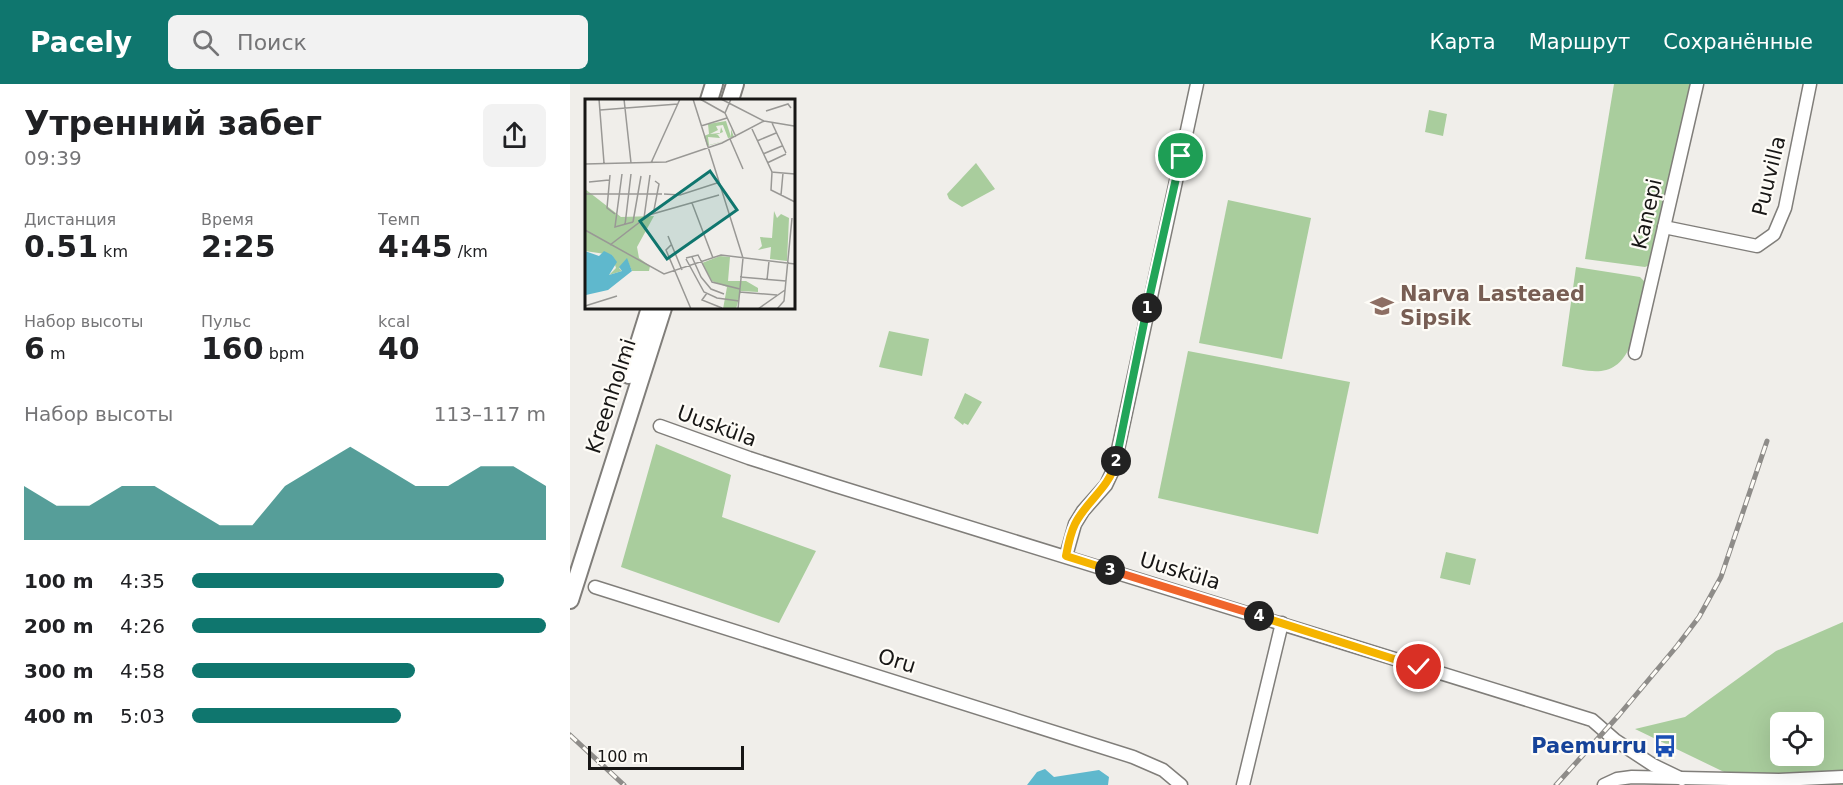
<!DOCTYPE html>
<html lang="ru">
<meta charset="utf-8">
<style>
:root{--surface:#fff;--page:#f2f2f2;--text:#202124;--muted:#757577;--accent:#0f766e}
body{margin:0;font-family:"DejaVu Sans",sans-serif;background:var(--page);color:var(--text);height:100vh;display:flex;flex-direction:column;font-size:22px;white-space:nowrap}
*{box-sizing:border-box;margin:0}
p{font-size:20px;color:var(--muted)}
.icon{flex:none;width:33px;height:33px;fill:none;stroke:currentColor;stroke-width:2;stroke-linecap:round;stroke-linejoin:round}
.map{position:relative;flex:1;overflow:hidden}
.drawer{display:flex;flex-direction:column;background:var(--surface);width:570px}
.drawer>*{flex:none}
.controls{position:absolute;left:1200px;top:628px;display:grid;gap:12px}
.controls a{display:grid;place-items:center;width:54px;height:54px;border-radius:9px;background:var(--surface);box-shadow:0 6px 24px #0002;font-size:30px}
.scale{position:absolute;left:18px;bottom:15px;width:156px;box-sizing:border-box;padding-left:6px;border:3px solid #171615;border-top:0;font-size:16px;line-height:21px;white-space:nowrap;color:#171615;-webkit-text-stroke:4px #fefcf7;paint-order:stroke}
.pin{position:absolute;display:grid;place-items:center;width:51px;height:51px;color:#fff;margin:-26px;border:3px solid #fff;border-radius:50%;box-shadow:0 2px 6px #0007}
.km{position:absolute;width:30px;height:30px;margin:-15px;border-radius:50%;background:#222;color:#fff;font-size:16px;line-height:30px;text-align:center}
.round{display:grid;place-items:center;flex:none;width:63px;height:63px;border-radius:9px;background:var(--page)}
.summary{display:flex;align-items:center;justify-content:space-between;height:102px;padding:0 24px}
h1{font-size:33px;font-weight:600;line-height:45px}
.stats{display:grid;grid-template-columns:repeat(3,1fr);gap:9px;height:102px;padding:6px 24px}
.stats div{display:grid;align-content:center}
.stats b{font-size:30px;font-weight:600}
.stats small{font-size:16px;font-weight:400}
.stats p{font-size:16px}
.chart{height:168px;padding:12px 24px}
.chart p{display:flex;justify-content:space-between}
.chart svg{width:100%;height:108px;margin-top:6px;fill:var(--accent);opacity:.7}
ul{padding:0 24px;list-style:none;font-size:20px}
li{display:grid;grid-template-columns:96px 72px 1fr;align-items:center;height:45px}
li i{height:15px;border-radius:8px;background:var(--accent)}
header{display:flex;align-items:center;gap:36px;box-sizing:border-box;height:84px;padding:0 30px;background:var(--accent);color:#fff}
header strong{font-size:28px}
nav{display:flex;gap:33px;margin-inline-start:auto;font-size:21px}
.search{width:420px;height:54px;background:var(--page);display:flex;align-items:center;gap:15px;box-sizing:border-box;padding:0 21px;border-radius:9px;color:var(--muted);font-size:22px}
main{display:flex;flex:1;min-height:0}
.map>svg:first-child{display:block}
.green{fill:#a9cd9d;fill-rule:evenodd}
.water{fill:#5fb8cd}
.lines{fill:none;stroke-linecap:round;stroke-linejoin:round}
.minor-casing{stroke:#807e7a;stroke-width:15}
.secondary-casing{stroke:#807e7a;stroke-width:20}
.minor{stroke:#fff;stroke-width:12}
.secondary{stroke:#fff;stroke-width:16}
.rail-casing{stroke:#8e8c89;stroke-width:5}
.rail{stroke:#fefcf7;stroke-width:3;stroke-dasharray:9;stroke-linecap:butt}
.split-1-casing{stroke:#fff;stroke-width:12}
.split-2-casing{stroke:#fff;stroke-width:12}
.split-3-casing{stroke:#fff;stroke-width:12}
.split-4-casing{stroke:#fff;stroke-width:12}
.split-5-casing{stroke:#fff;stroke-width:12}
.split-1{stroke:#22a559;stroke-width:8}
.split-2{stroke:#22a559;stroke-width:8}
.split-3{stroke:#f5b400;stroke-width:8}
.split-4{stroke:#f0652b;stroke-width:8}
.split-5{stroke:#f5b400;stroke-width:8}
.labels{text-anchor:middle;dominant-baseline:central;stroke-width:4.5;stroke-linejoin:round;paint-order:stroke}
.street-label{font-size:21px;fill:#171615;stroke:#fefcf7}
.education-label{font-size:21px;font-weight:bold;fill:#785e54;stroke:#fefcf7;text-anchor:start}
.transit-label{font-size:21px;font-weight:bold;fill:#164399;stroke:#fefcf7;text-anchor:end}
.inset-road{fill:none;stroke:#999895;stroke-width:1.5}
.view{fill:#0f766e;fill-opacity:0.15;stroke:#0f766e;stroke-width:3}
.inset-edge{fill:none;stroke:#171615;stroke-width:3}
</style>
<header>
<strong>Pacely</strong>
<div class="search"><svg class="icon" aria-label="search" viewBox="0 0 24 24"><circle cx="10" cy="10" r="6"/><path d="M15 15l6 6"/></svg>Поиск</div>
<nav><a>Карта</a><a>Маршрут</a><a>Сохранённые</a></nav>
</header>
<main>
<section class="drawer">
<div class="summary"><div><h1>Утренний забег</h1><p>09:39</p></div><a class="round"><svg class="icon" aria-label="share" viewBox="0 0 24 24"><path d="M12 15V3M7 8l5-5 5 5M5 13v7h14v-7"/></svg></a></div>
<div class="stats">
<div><p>Дистанция</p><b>0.51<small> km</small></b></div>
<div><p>Время</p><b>2:25</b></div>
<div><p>Темп</p><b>4:45<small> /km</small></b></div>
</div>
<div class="stats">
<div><p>Набор высоты</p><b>6<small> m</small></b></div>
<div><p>Пульс</p><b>160<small> bpm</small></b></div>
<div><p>kcal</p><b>40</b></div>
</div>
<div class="chart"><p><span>Набор высоты</span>113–117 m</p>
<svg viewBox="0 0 160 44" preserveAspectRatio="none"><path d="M0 44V22L10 30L20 30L30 22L40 22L50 30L60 38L70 38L80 22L90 14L100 6L110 14L120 22L130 22L140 14L150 14L160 22V44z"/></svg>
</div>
<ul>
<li><b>100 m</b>4:35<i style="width:88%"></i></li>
<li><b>200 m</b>4:26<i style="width:100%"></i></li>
<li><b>300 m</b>4:58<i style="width:63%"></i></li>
<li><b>400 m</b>5:03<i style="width:59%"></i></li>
</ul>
</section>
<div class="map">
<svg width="1273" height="701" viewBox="0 0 1273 701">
<rect width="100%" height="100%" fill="#f0eeea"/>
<g class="green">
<polygon points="1044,0 1123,0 1080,181 1075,183 1015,175"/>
<polygon points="859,26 877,30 873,52 855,48"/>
<polygon points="406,79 425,105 392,123 379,115 377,110"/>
<polygon points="658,116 741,134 712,275 629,259"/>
<path d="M1006,183L1070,193L1075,198L1061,260C1046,296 1023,288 992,282Z"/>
<polygon points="319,247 359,255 352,292 309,283"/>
<polygon points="618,267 780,298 748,450 588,414"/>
<polygon points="395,309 412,318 398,341 394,339 393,341 384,334"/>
<polygon points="86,360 161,391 152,433 246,467 209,539 51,483"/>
<polygon points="876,468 906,475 900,501 870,494"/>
<path d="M1273,538V701H1181L1065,645L1115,633L1206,567ZM1210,639H1244V672H1210Z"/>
</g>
<polygon class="water" points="475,685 484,693 529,686 539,693 538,701 457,701 467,688"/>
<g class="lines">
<g class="minor-casing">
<g id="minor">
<polyline points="1094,143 1187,162 1204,150 1215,124 1240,0"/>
<polyline points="1065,269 1127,0"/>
<polyline points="90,342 179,374 263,401 1022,636 1045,656 1083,681 1112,695"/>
<polyline points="496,472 505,440 513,427 536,401 544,384 627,0"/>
<polyline points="25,503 563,673 593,686 611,701"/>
<polyline points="673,701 712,539"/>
<polyline points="1034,701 1047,695 1062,693 1209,696 1273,693"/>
</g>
</g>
<g class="secondary-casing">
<g id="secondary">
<polyline points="139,16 144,0"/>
<polyline points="160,16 165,0"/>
<polyline points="59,291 80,224"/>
<polyline points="0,516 93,224"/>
</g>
</g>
<use href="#minor" class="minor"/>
<use href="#secondary" class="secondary"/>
<g class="rail-casing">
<g id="rail">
<polyline points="0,651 54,701"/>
<polyline points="986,701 1049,631 1107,562 1129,533 1151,493 1197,357"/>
</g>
</g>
<use href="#rail" class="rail"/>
</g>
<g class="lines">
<g class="split-1-casing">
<polyline id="split-1" points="577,224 611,72"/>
</g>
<g class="split-2-casing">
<polyline id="split-2" points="546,377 577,224"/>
</g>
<g class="split-3-casing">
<path id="split-3" d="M540,486L496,472C498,461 500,450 505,440C517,416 539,405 546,377"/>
</g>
<g class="split-4-casing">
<polyline id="split-4" points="540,486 689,532"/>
</g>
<g class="split-5-casing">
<polyline id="split-5" points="689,532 849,583"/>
</g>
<use href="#split-1" class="split-1"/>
<use href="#split-2" class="split-2"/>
<use href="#split-3" class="split-3"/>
<use href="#split-4" class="split-4"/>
<use href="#split-5" class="split-5"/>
</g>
<defs>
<g id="school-bare" transform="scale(1.8)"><path d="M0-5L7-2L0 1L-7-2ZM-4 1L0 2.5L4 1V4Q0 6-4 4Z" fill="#8d6e63" stroke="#fefcf7" stroke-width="2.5" paint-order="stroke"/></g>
<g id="bus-bare" transform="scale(1.8)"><path d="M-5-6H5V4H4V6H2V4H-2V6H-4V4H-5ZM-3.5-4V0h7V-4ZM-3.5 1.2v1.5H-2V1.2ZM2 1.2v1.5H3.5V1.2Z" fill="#1a4fb4" stroke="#fefcf7" stroke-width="2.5" paint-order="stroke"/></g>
</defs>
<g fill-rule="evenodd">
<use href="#school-bare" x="812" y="222"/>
<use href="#bus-bare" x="1095" y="662"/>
</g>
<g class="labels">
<g class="street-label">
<text transform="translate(1199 92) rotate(-76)">Puuvilla</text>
<text transform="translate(1077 130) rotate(-77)">Kanepi</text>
<text transform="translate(41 312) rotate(-72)">Kreenholmi</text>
<text transform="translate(147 342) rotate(20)">Uusküla</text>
<text transform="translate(610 487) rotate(17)">Uusküla</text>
<text transform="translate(327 577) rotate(17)">Oru</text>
</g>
<g class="education-label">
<text x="830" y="210">Narva Lasteaed<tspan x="830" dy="24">Sipsik</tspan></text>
</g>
<g class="transit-label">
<text x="1077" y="662">Paemurru</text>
</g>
</g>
<g transform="translate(15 15)">
<rect width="210" height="210" fill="#f0eeea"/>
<path d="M141,22L146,38V30L149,38L143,39L138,26L131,27L133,31L125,35L135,34L136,28L138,33L131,36H133L135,39L123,38L124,46L143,41L122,47L119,37L124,35L123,25ZM0,90L36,118L69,117L52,148L54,159L65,167L64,172H47L43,163L34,169L37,172L24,176L31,169L27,156L0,152ZM189,112L192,119L196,115L204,119L202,162L185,160L186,148L173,151L177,147L175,138L187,139ZM135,157L145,158L143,182H161L173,189V193L156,192L151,210H138L142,188L127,182L117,164Z" fill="#a9cd9d"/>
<path d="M0,152L14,157L19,152L27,156L32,163L24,176L37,172L34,168L42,159L47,172L23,191L1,196Z" fill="#5fb8cd"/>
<path class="inset-road" d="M14,0L19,64M39,0L46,64M108,0L158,159L153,210M115,0L140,14M136,0L179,22M146,0L140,14L151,38M15,11L93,5M181,12L203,5L206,9M179,22L209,27M187,24L201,54M116,27L142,19M167,30L187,73L186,91L210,103M145,40L158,70M172,42L191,34M178,55L197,47M66,64L95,0M182,64L201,55M0,65L81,63L137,44L179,22M186,73L210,75M37,75L30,128L48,123M25,76L22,109L30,115M4,83L24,81M0,95H77M79,95L95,96L132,84M196,96L198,74M107,104L128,159M64,116L69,111L74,85L70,82M59,119L65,76M48,123L56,77M40,126L46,75M0,131L79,175L136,156L210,165M83,137L97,171M87,145L81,151L106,210M25,146L64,116L134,96M107,158L116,178M101,159L113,156L127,183L155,190M101,160L119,193L132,199L154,202M116,178L126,190L139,195M155,178L201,182M182,181L184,162M154,193L192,196M122,194L117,201L137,209M0,207L32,197M173,210L200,191M192,210L199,202L207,119"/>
<path class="view" d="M125,72L152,111L82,160L55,122Z"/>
<rect width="210" height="210" class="inset-edge"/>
</g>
</svg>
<div class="controls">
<a><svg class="icon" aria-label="locate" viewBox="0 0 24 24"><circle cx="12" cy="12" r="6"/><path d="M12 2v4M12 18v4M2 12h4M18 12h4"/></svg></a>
</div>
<div class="scale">100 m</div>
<div class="pin" style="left:611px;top:72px;background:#1e9e55"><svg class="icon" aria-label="arrive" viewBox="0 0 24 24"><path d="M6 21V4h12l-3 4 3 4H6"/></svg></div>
<div class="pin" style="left:849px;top:583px;background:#d93025"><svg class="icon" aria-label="check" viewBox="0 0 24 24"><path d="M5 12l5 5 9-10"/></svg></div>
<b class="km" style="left:577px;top:224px">1</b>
<b class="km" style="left:546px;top:377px">2</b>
<b class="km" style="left:540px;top:486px">3</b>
<b class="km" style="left:689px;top:532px">4</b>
</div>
</main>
